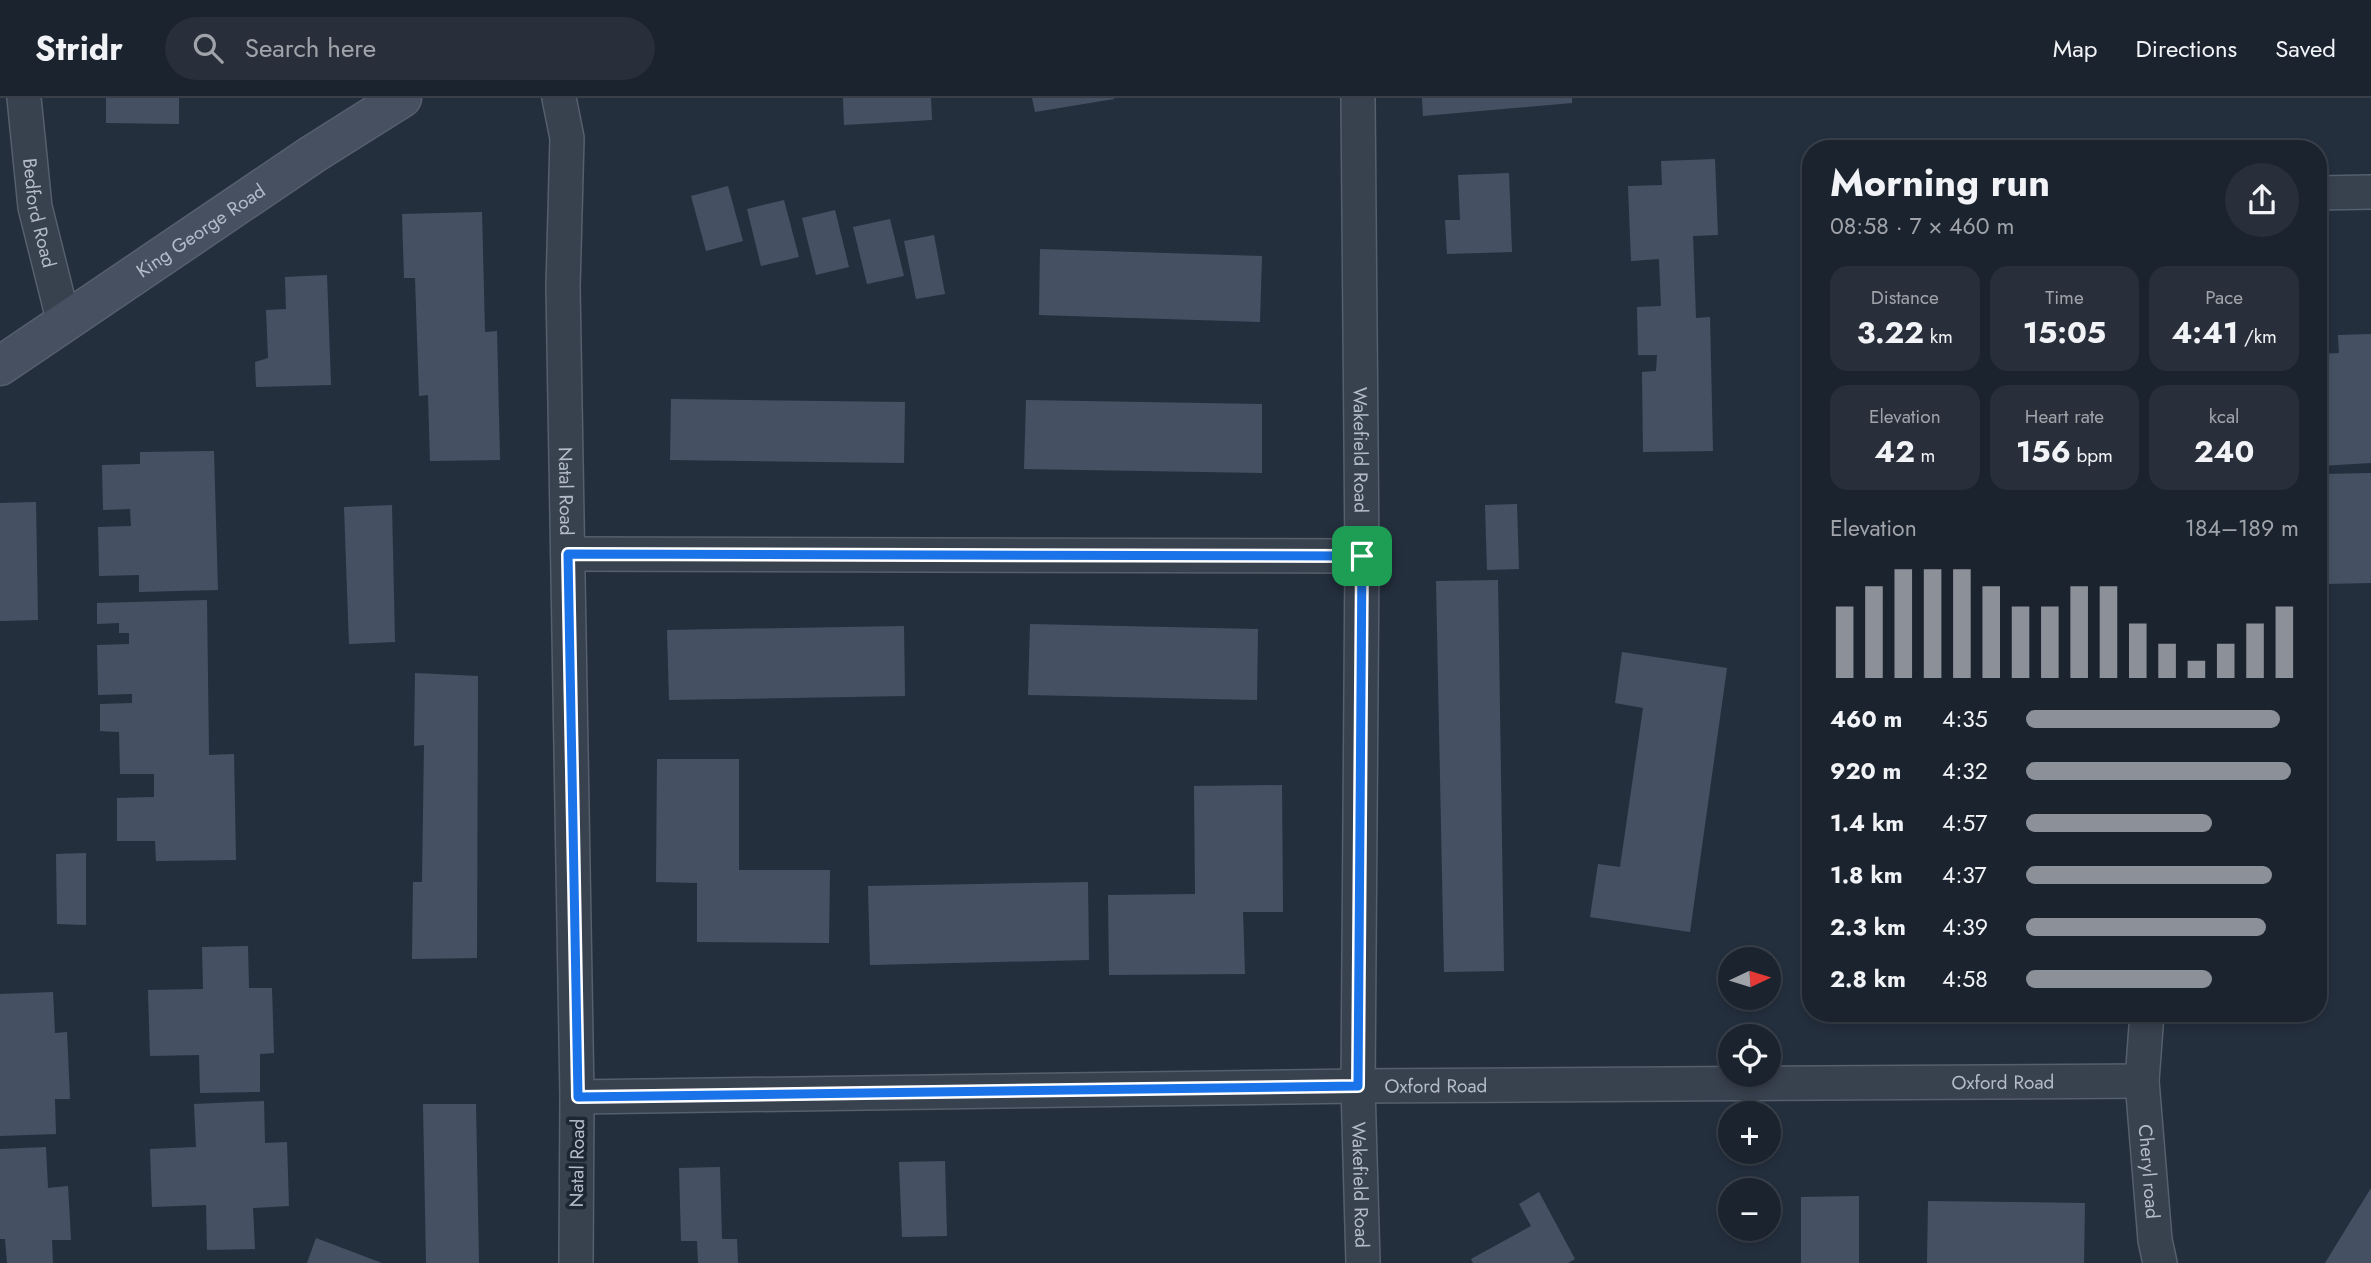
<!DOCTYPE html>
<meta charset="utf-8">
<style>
:root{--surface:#1b232e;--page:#282f3a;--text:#f1f3f6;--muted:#a0a4aa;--line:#39404a;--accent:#8c9099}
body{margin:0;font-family:Jost,sans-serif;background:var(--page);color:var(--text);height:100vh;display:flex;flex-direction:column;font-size:26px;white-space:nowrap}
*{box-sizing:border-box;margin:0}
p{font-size:23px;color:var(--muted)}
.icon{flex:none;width:38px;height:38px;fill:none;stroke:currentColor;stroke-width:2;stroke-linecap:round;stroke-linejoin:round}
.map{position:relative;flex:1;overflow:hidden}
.drawer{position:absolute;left:1802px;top:42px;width:525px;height:882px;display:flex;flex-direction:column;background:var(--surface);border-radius:28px;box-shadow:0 4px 10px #0003,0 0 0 2px var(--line)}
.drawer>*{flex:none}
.needle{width:46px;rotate:86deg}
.buttons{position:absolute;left:1718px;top:849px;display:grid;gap:14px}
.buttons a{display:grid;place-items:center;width:63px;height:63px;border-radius:50%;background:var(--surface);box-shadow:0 4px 10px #0003,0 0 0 2px var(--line);font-size:35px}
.pin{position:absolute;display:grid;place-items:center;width:60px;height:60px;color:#fff;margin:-30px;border-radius:14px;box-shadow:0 4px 10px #0006}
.round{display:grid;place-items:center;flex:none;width:74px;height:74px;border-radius:37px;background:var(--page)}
.overview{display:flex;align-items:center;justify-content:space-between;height:119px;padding:0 28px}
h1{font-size:38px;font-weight:700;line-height:52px}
.metrics{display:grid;grid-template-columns:repeat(3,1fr);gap:10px;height:119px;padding:7px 28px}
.metrics div{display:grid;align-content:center;border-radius:18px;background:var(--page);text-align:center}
.metrics b{font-size:30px;font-weight:700}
.metrics small{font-size:19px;font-weight:400}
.metrics p{font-size:19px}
.chart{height:196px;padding:14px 28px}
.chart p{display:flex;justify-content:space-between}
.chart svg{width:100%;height:126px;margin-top:7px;stroke:var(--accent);stroke-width:6}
ul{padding:0 28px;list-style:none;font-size:23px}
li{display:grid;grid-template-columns:112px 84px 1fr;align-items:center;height:52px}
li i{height:18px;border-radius:9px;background:var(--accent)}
header{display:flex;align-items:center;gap:42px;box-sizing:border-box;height:98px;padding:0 35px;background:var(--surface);border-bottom:2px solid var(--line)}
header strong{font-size:33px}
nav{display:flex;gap:38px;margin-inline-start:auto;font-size:24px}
.search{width:490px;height:63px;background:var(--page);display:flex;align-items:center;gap:18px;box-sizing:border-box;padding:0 24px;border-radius:38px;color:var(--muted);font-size:26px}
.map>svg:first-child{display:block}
.building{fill:#455162}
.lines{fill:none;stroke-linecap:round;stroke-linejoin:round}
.street-casing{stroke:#565f6c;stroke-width:36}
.secondary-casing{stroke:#565f6c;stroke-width:41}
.street{stroke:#38414e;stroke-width:33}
.secondary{stroke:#465061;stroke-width:38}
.route-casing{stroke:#fff;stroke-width:14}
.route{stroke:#1a73e8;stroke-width:9}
.labels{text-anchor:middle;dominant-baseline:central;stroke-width:7;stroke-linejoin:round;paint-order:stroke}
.street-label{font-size:19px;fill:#b4bcc9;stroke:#1d2633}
</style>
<header>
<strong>Stridr</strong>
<div class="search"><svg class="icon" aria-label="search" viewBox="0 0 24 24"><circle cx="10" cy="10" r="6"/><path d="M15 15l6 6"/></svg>Search here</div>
<nav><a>Map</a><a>Directions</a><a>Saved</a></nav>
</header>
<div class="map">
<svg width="2371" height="1165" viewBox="0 0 2371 1165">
<rect width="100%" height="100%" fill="#242f3e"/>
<g class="building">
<polygon points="106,0 179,0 179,26 106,25"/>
<polygon points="843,0 931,0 932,22 844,27"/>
<polygon points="1032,0 1114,0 1114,1 1035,14"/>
<polygon points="1422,0 1572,0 1572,5 1423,18"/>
<polygon points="1715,61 1718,137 1693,138 1696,220 1710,219 1713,353 1643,354 1642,274 1656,273 1657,257 1638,257 1637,209 1661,208 1659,161 1631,163 1628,88 1662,87 1661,63"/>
<polygon points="1509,75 1512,154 1447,156 1445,122 1460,122 1458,77"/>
<polygon points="728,88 743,143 706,153 691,98"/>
<polygon points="784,102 799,159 761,168 747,111"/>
<polygon points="835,112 849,169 816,177 802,120"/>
<polygon points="482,114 485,234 497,233 500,362 430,363 428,297 419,298 415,180 404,180 402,116"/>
<polygon points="890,121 904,178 867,186 853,129"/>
<polygon points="934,137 945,196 916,201 904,143"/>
<polygon points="1040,151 1262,158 1260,224 1039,217"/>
<polygon points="327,177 331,287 256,289 255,264 268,260 266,212 286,211 285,179"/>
<polygon points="2371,236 2371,365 2320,368 2319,256 2339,255 2338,237"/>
<polygon points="671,301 905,304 904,365 670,362"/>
<polygon points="1026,302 1262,306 1262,375 1024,371"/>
<polygon points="214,353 218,492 139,494 139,477 99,478 98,429 131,428 130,411 103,412 102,367 140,366 140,354"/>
<polygon points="2371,375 2371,485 2325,486 2323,376"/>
<polygon points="36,404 38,522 0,523 0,405"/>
<polygon points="1517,406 1519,471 1487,472 1485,407"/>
<polygon points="392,407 395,544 349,546 344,409"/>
<polygon points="1498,482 1504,873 1444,874 1436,483"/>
<polygon points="207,502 209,657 234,656 236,762 156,763 155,743 117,743 117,700 154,699 154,676 120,676 119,634 100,633 100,606 132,605 132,596 98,597 97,547 129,546 129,535 119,535 119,525 97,526 97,505"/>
<polygon points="1030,526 1258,531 1257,602 1028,597"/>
<polygon points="904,528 905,598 669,602 667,532"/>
<polygon points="1622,554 1727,570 1690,834 1590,819 1598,766 1620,769 1643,610 1615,605"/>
<polygon points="415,575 478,578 477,860 412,861 413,784 422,784 424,647 414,648"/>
<polygon points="657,661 739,661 739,772 830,772 829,845 697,844 697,785 656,784"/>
<polygon points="1282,687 1283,814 1243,814 1245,876 1109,877 1108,797 1195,796 1194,688"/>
<polygon points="86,755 86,827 57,826 56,756"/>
<polygon points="1088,784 1089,862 870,867 868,788"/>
<polygon points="248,848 249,890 272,890 274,955 260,956 260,994 200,995 199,957 150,958 148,892 203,891 202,849"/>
<polygon points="53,894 55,935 67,934 70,1001 55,1001 56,1036 0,1038 0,896"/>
<polygon points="264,1003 265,1045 287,1044 289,1108 253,1110 255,1151 207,1152 206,1107 152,1109 150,1051 196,1049 194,1006"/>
<polygon points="423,1006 476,1006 479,1165 426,1165"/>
<polygon points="46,1049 48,1090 68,1088 71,1142 52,1142 53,1165 7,1165 5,1141 0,1141 0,1051"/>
<polygon points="945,1063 947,1138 902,1139 899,1064"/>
<polygon points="720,1069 722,1141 737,1141 738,1165 698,1165 697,1143 681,1143 679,1070"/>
<polygon points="2371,1090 2371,1165 2325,1165"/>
<polygon points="1539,1094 1575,1161 1568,1165 1473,1165 1471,1161 1531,1128 1519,1106"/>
<polygon points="1859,1098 1859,1165 1801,1165 1801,1099"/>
<polygon points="1928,1103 2085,1105 2084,1165 1927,1165"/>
<polygon points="316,1140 382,1165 307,1165"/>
</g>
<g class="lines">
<g class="street-casing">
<g id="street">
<path id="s1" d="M24,0L35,109L64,225"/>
<path id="s2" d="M559,0L567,40L563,189L577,999L576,1165"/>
<path id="s3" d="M1358,0L1362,458L1358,988L1363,1165"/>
<polyline points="2319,95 2371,94"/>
<polyline points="568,456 1362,458"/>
<path id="s4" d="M2147,915L2142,983L2155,1142L2160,1165"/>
<path id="s5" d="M577,999L1358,988L2142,983"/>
</g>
</g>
<g class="secondary-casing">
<g id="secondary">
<path id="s6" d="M0,268L313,56L402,0"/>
</g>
</g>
<use href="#street" class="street"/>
<use href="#secondary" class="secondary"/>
</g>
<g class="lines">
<g class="route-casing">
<polygon id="route" points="568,456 1362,458 1358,988 578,999"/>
</g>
<use href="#route" class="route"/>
</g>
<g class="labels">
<g class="street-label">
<text stroke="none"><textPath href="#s1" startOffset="116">Bedford Road</textPath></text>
<text stroke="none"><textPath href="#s6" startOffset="242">King George Road</textPath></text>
<text stroke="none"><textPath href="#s3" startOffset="352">Wakefield Road</textPath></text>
<text stroke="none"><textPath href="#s2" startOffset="394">Natal Road</textPath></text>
<text stroke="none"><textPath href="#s5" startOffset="1426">Oxford Road</textPath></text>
<text stroke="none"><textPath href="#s5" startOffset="859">Oxford Road</textPath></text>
<text transform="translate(577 1065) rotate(-89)">Natal Road</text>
<text stroke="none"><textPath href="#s4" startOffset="159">Cheryl road</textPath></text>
<text stroke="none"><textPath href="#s3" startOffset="1087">Wakefield Road</textPath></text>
</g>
</g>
</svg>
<div class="buttons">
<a><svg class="needle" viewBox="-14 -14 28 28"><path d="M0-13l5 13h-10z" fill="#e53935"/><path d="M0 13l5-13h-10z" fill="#a0a4aa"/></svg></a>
<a><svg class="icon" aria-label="locate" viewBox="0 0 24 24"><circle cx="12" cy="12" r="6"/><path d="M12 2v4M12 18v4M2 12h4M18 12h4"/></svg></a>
<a>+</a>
<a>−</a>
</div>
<div class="pin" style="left:1362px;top:458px;background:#1e9e55"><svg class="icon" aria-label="arrive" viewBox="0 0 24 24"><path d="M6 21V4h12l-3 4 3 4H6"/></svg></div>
<section class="drawer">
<div class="overview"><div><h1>Morning run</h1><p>08:58 · 7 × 460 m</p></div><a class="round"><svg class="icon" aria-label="share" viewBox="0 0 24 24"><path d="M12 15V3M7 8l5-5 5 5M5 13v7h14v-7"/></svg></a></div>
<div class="metrics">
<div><p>Distance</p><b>3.22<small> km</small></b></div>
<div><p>Time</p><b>15:05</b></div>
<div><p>Pace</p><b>4:41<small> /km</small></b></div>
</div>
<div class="metrics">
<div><p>Elevation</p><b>42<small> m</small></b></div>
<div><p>Heart rate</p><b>156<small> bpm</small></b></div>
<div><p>kcal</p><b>240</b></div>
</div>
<div class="chart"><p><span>Elevation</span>184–189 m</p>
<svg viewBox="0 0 160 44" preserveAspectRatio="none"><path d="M5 44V19M15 44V12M25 44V6M35 44V6M45 44V6M55 44V12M65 44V19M75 44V19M85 44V12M95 44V12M105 44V25M115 44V32M125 44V38M135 44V32M145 44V25M155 44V19"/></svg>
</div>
<ul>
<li><b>460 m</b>4:35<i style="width:93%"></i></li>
<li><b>920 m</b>4:32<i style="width:97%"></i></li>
<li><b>1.4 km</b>4:57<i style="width:68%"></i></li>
<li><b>1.8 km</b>4:37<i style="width:90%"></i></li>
<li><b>2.3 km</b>4:39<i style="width:88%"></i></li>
<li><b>2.8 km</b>4:58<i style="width:68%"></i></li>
</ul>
</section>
</div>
